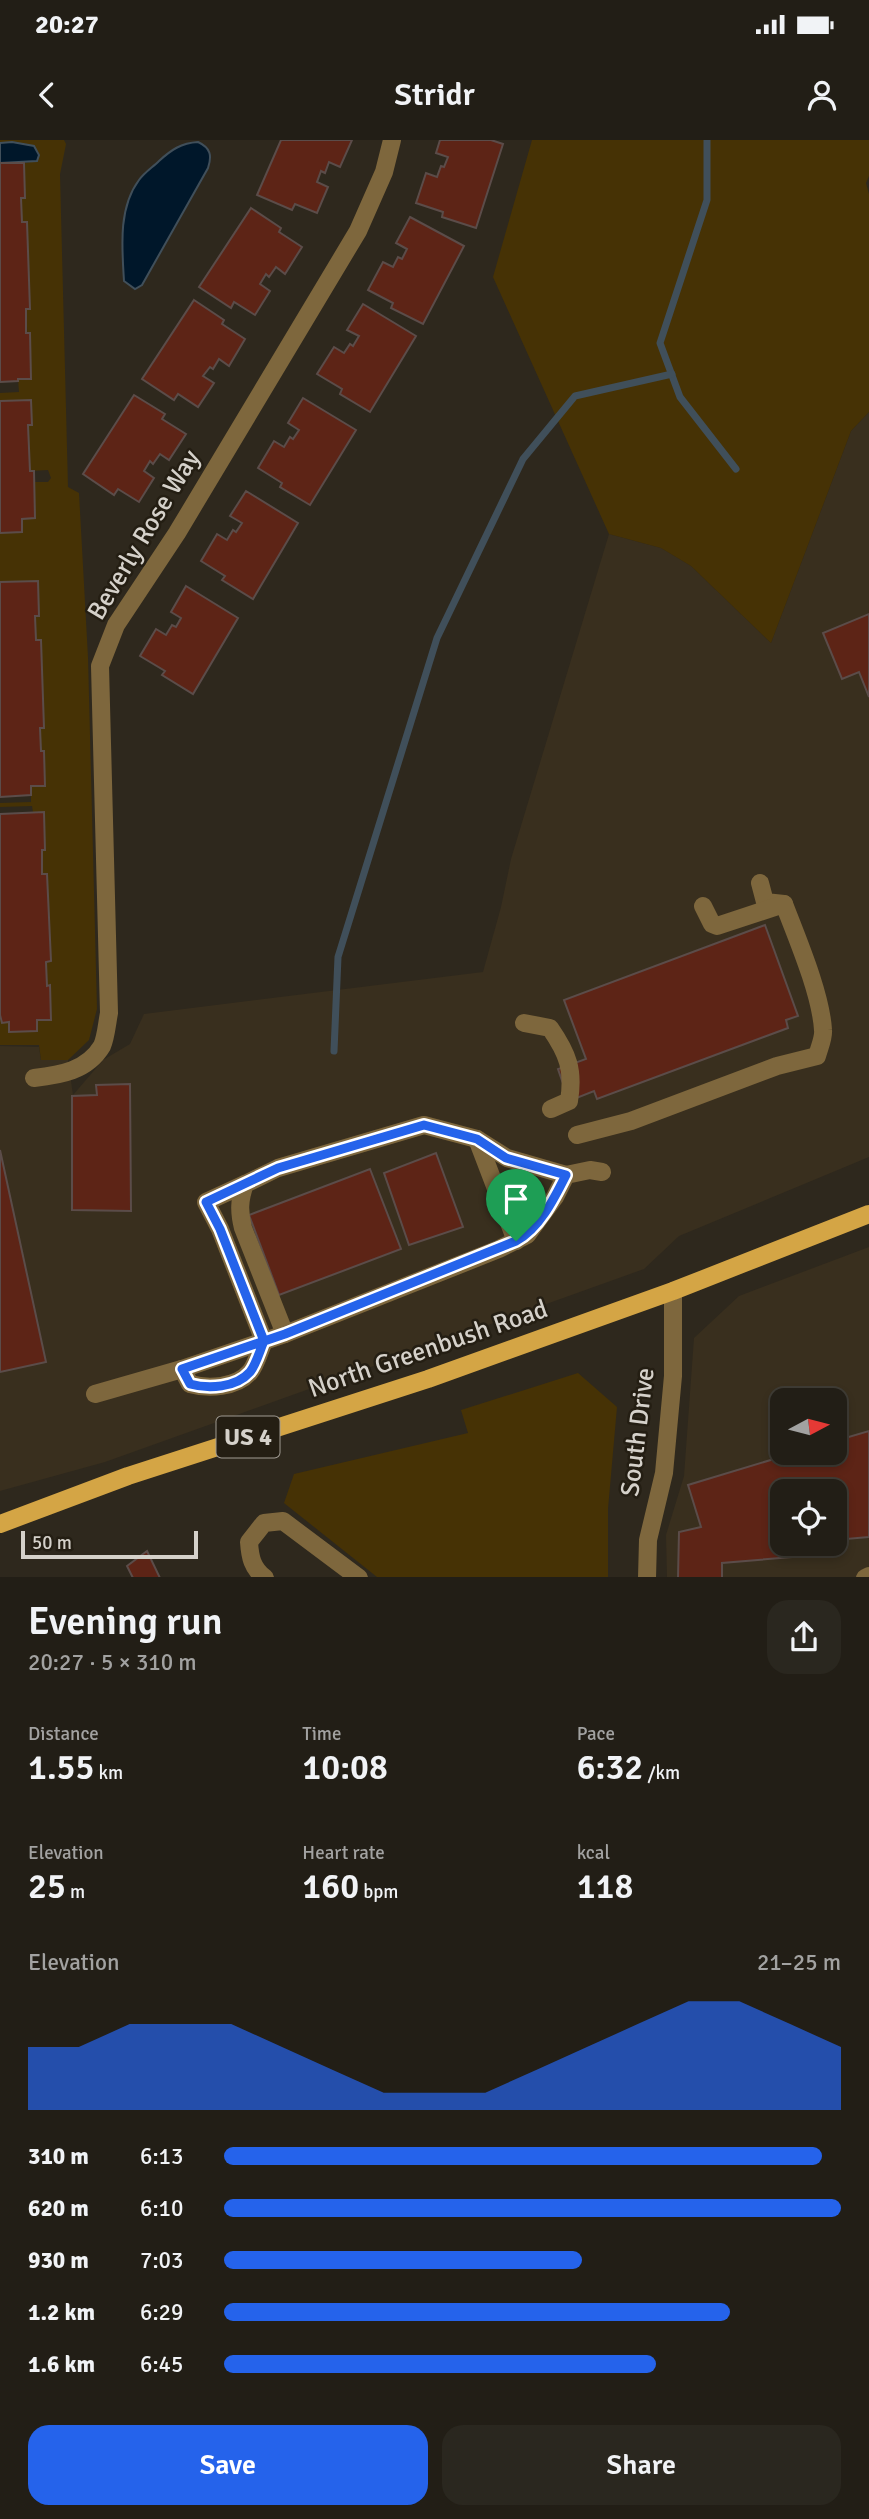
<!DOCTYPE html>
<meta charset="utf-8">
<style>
:root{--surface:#221e16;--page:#2a271f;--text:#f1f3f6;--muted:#a2a2a1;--line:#3f3c35;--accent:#2563eb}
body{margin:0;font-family:Signika,sans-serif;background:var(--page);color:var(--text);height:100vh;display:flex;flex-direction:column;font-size:26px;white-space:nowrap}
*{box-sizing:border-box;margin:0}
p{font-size:23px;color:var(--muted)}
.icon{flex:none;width:38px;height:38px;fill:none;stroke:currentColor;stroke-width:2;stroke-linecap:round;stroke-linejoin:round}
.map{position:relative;height:1437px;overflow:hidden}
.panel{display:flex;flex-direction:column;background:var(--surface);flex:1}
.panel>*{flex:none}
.needle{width:46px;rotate:83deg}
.tools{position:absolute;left:770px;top:1248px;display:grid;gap:14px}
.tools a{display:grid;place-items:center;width:77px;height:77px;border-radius:14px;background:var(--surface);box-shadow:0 4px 10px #0003,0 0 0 2px var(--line);font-size:35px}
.scale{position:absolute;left:21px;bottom:18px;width:177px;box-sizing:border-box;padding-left:7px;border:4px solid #d5d1ca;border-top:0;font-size:19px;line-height:24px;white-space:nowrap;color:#d5d1ca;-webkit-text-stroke:5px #241e13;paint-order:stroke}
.pin{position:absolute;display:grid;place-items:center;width:60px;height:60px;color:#fff;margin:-72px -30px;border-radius:50% 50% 50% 0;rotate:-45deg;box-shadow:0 0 7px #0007}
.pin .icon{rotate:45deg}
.round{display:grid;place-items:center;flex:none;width:74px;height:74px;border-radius:21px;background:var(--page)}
.head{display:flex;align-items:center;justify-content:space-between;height:119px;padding:0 28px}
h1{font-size:38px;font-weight:600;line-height:52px}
.stats{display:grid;grid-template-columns:repeat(3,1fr);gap:10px;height:119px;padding:7px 28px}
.stats div{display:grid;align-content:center}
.stats b{font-size:35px;font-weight:600}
.stats small{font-size:19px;font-weight:400}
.stats p{font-size:19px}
.chart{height:196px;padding:14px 28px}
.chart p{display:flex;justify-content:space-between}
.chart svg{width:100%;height:126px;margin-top:7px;fill:var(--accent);opacity:.7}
.button{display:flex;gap:14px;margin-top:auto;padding:14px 28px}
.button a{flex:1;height:80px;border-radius:21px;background:var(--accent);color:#fff;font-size:28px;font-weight:600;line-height:80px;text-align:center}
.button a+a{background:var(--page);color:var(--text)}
ul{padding:0 28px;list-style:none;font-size:23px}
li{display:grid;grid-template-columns:112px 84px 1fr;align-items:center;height:52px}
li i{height:18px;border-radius:9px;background:var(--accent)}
.status{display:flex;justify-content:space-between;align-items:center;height:49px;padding:0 35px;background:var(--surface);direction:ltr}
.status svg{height:19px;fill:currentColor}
header{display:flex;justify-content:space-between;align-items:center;height:91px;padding:0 28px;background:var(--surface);font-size:32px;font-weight:600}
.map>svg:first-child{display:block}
.built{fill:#392f1e;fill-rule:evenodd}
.green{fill:#463205}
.water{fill:#00172a;stroke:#404f5a;stroke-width:2}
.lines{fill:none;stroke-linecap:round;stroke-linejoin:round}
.stream{stroke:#404f5a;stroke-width:7}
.building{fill:#5d2416;stroke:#5b4c49;stroke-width:2}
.minor{stroke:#7e673d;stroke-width:18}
.major{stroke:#d4a545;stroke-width:18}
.route-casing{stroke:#fff;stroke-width:14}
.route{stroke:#2563eb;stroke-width:9}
.labels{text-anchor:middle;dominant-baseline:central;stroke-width:5;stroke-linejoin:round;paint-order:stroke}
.shield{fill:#241e13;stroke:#a09b93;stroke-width:2}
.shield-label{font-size:24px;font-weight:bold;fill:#d5d1ca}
.street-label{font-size:26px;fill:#d5d1ca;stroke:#241e13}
</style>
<div class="status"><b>20:27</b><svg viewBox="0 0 49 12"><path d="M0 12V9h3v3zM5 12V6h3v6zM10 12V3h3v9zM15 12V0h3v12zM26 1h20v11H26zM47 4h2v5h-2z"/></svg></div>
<header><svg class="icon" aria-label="back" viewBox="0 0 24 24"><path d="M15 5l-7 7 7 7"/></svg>Stridr<svg class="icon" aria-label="person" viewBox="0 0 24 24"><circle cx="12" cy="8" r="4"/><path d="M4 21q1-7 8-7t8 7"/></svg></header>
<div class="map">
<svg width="869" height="1438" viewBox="0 0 869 1438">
<rect width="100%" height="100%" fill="#2e281d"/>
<g class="built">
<polygon points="869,272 869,1017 679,1096 644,1129 105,1322 0,1351 0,906 39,907 41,920 68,920 73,955 103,920 130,904 144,874 483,832 501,767 511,719 609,394 661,408 691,426 771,503 851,291"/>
<path d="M869,1107V1437H667L666,1395L684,1336L694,1198L739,1156ZM782,1260H835V1312H782ZM782,1351H835V1404H782Z"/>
</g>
<g class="green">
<polygon points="0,0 64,0 66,4 60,34 68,347 79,353 88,517 97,869 89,900 68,920 41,920 39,905 0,905 0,875 2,882 9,882 9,891 37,891 37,880 50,880 46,822 51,821 47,735 42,734 42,710 45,710 44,672 33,672 32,666 0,667 0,663 31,662 31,646 44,646 40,588 44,587 41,501 36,500 35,476 39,476 38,442 0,442 0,393 22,392 22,379 35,378 34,342 48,342 51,338 48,330 30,331 28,285 32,284 31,260 0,261 0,253 19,252 18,239 30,239 26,169 30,169 27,82 22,82 21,58 25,57 24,23 37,21 34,6 22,3 0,3"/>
<polygon points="532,0 869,0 869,36 866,43 869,54 869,272 851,291 771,503 691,426 661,408 609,394 493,137"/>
<polygon points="578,1233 617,1267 608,1369 608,1437 377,1437 284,1363 294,1334 468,1293 461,1270"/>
</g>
<g class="water">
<polygon points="12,2 34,6 39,15 37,21 0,23 0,3"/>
<path d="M198,2C211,8 212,16 208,28L142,145L135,149L124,141C122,108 118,68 139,40C145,32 153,27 159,21C171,10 181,3 198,2Z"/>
</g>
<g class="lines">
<g class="stream">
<polyline points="707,0 707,60 660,203 680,257 736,329"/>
<polyline points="334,911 338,817 437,498 523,319 575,256 672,234"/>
</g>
</g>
<g class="building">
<polygon points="281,0 352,0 340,27 329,22 325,33 321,31 317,42 328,47 317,73 295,64 292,70 257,55"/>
<polygon points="440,0 491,0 503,4 476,88 442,77 443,72 416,63 426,33 437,37 441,26 444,27 448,17 436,13"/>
<polygon points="0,23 24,23 25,58 21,58 22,82 27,82 30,169 26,169 26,193 30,193 31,239 18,239 18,241 0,242"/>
<polygon points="251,68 281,88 279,92 302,107 285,134 276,127 269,137 266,134 260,144 270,151 255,175 234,162 231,168 199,147"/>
<polygon points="410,77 464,106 423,184 391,168 393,163 368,150 383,122 393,127 398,117 402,119 407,109 396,103"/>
<polygon points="194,160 224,180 222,184 245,199 229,226 219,219 213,229 210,227 203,236 214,243 198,267 178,254 174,260 142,239"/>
<polygon points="363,164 416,196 370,272 340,254 342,249 317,234 334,207 344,213 350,204 353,206 359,196 347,190"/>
<polygon points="134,255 165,274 162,279 186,294 169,320 160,314 153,324 150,321 144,331 154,338 139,362 118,349 114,355 83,334"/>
<polygon points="303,258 356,290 310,365 280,347 282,343 258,328 274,301 284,307 290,297 293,299 299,290 288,283"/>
<polygon points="31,260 32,285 28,285 30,331 34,331 35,378 22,379 22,392 0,393 0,261"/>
<polygon points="246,351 298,383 253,459 222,440 225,436 201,421 217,394 227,400 233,390 236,392 242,383 230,376"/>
<polygon points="38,441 39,476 35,476 36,500 41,500 44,588 40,588 41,611 44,611 45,646 31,646 31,655 0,657 0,442"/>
<polygon points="186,446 238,478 193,554 162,535 165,531 140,516 156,489 166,495 172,485 176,487 181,478 171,472"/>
<polygon points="869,474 869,557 859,532 842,539 823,493"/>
<polygon points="44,672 45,710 42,710 42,734 47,734 51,821 46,822 47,846 50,845 51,880 37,880 37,891 9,892 9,882 2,883 0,875 0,674"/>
<polygon points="765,785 798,876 786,880 788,888 597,959 594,951 569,961 558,929 586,919 564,860"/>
<polygon points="130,944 131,1071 72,1070 72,956 97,955 96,945"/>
<polygon points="0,1010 46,1222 0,1232"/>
<polygon points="436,1013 463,1087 409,1105 384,1033"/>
<polygon points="370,1029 401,1109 279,1155 249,1075"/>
<polygon points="869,1291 869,1397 835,1400 835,1351 782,1351 782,1404 807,1404 792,1417 722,1423 722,1438 678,1438 679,1392 701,1387 688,1345 797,1312 835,1312 835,1301"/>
<polygon points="147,1411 160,1438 133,1438 127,1426"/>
</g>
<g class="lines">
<g class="minor">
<polyline points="760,743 765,762 784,764"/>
<path d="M524,883L550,888C568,914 574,930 569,961L551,969"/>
<path d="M34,938C60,935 87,931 102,906C106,897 107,883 109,873L100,526L116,485L177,393L358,91L384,32L392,0"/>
<path d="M577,995L631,981L777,926L817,916C819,908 824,898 823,890C821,854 797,798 784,764L717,786L712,784L703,766"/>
<polyline points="477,999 516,1101"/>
<path d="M285,1194L243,1088C239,1072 239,1060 245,1044L278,1028L424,985L477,999L507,1018L566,1035"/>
<path d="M182,1229L190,1244C208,1249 236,1248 250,1232C256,1225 260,1210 264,1201L220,1089L206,1062L245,1044"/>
<polyline points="95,1254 182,1229 285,1194 499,1109 527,1095 555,1057 566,1035 590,1030 602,1032"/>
<path d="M265,1438C252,1428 250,1417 249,1402L264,1383L283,1381L359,1438"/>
<polyline points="647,1438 648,1400 664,1333 673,1236 673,1151"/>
<polyline points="865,1438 869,1436"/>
</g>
<polyline class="major" points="0,1384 128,1336 428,1239 673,1151 869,1074"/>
</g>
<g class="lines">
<g class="route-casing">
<path id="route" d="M516,1101L285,1194L182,1229L190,1244C208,1249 236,1248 250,1232C256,1225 260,1210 264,1201L220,1089L206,1062L278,1028L424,985L477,999L506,1018L566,1035C554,1059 539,1089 516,1101"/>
</g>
<use href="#route" class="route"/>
</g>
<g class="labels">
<rect class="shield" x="216.5" y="1276.5" width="63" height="41" rx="5"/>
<g class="shield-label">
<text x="248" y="1297">US 4</text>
</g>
<g class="street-label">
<text transform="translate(144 395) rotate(-59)">Beverly Rose Way</text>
<text transform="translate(428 1209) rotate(-19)">North Greenbush Road</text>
<text transform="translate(638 1292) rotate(-83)">South Drive</text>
</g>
</g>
</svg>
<div class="tools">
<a><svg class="needle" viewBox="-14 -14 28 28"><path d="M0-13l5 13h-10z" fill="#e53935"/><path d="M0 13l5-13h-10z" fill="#a2a2a1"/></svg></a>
<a><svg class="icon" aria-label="locate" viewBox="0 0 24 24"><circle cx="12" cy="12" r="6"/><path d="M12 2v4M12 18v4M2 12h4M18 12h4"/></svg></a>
</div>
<div class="scale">50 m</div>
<div class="pin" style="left:516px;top:1101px;background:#1e9e55"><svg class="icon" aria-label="arrive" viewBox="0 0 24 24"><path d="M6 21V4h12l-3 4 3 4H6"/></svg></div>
</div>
<section class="panel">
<div class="head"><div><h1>Evening run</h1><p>20:27 · 5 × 310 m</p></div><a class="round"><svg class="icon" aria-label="share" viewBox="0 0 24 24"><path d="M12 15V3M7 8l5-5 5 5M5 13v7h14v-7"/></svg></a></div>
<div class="stats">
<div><p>Distance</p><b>1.55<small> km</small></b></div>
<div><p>Time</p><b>10:08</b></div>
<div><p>Pace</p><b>6:32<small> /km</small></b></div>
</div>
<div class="stats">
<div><p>Elevation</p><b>25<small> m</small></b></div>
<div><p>Heart rate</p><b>160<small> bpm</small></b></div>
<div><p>kcal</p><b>118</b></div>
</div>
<div class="chart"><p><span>Elevation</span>21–25 m</p>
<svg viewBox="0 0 160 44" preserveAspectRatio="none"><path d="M0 44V22L10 22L20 14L30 14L40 14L50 22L60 30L70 38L80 38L90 38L100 30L110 22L120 14L130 6L140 6L150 14L160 22V44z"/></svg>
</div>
<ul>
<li><b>310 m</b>6:13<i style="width:97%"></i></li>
<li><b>620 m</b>6:10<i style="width:100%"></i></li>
<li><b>930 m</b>7:03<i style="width:58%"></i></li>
<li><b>1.2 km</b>6:29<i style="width:82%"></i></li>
<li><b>1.6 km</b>6:45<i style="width:70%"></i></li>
</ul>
<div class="button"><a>Save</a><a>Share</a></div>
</section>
